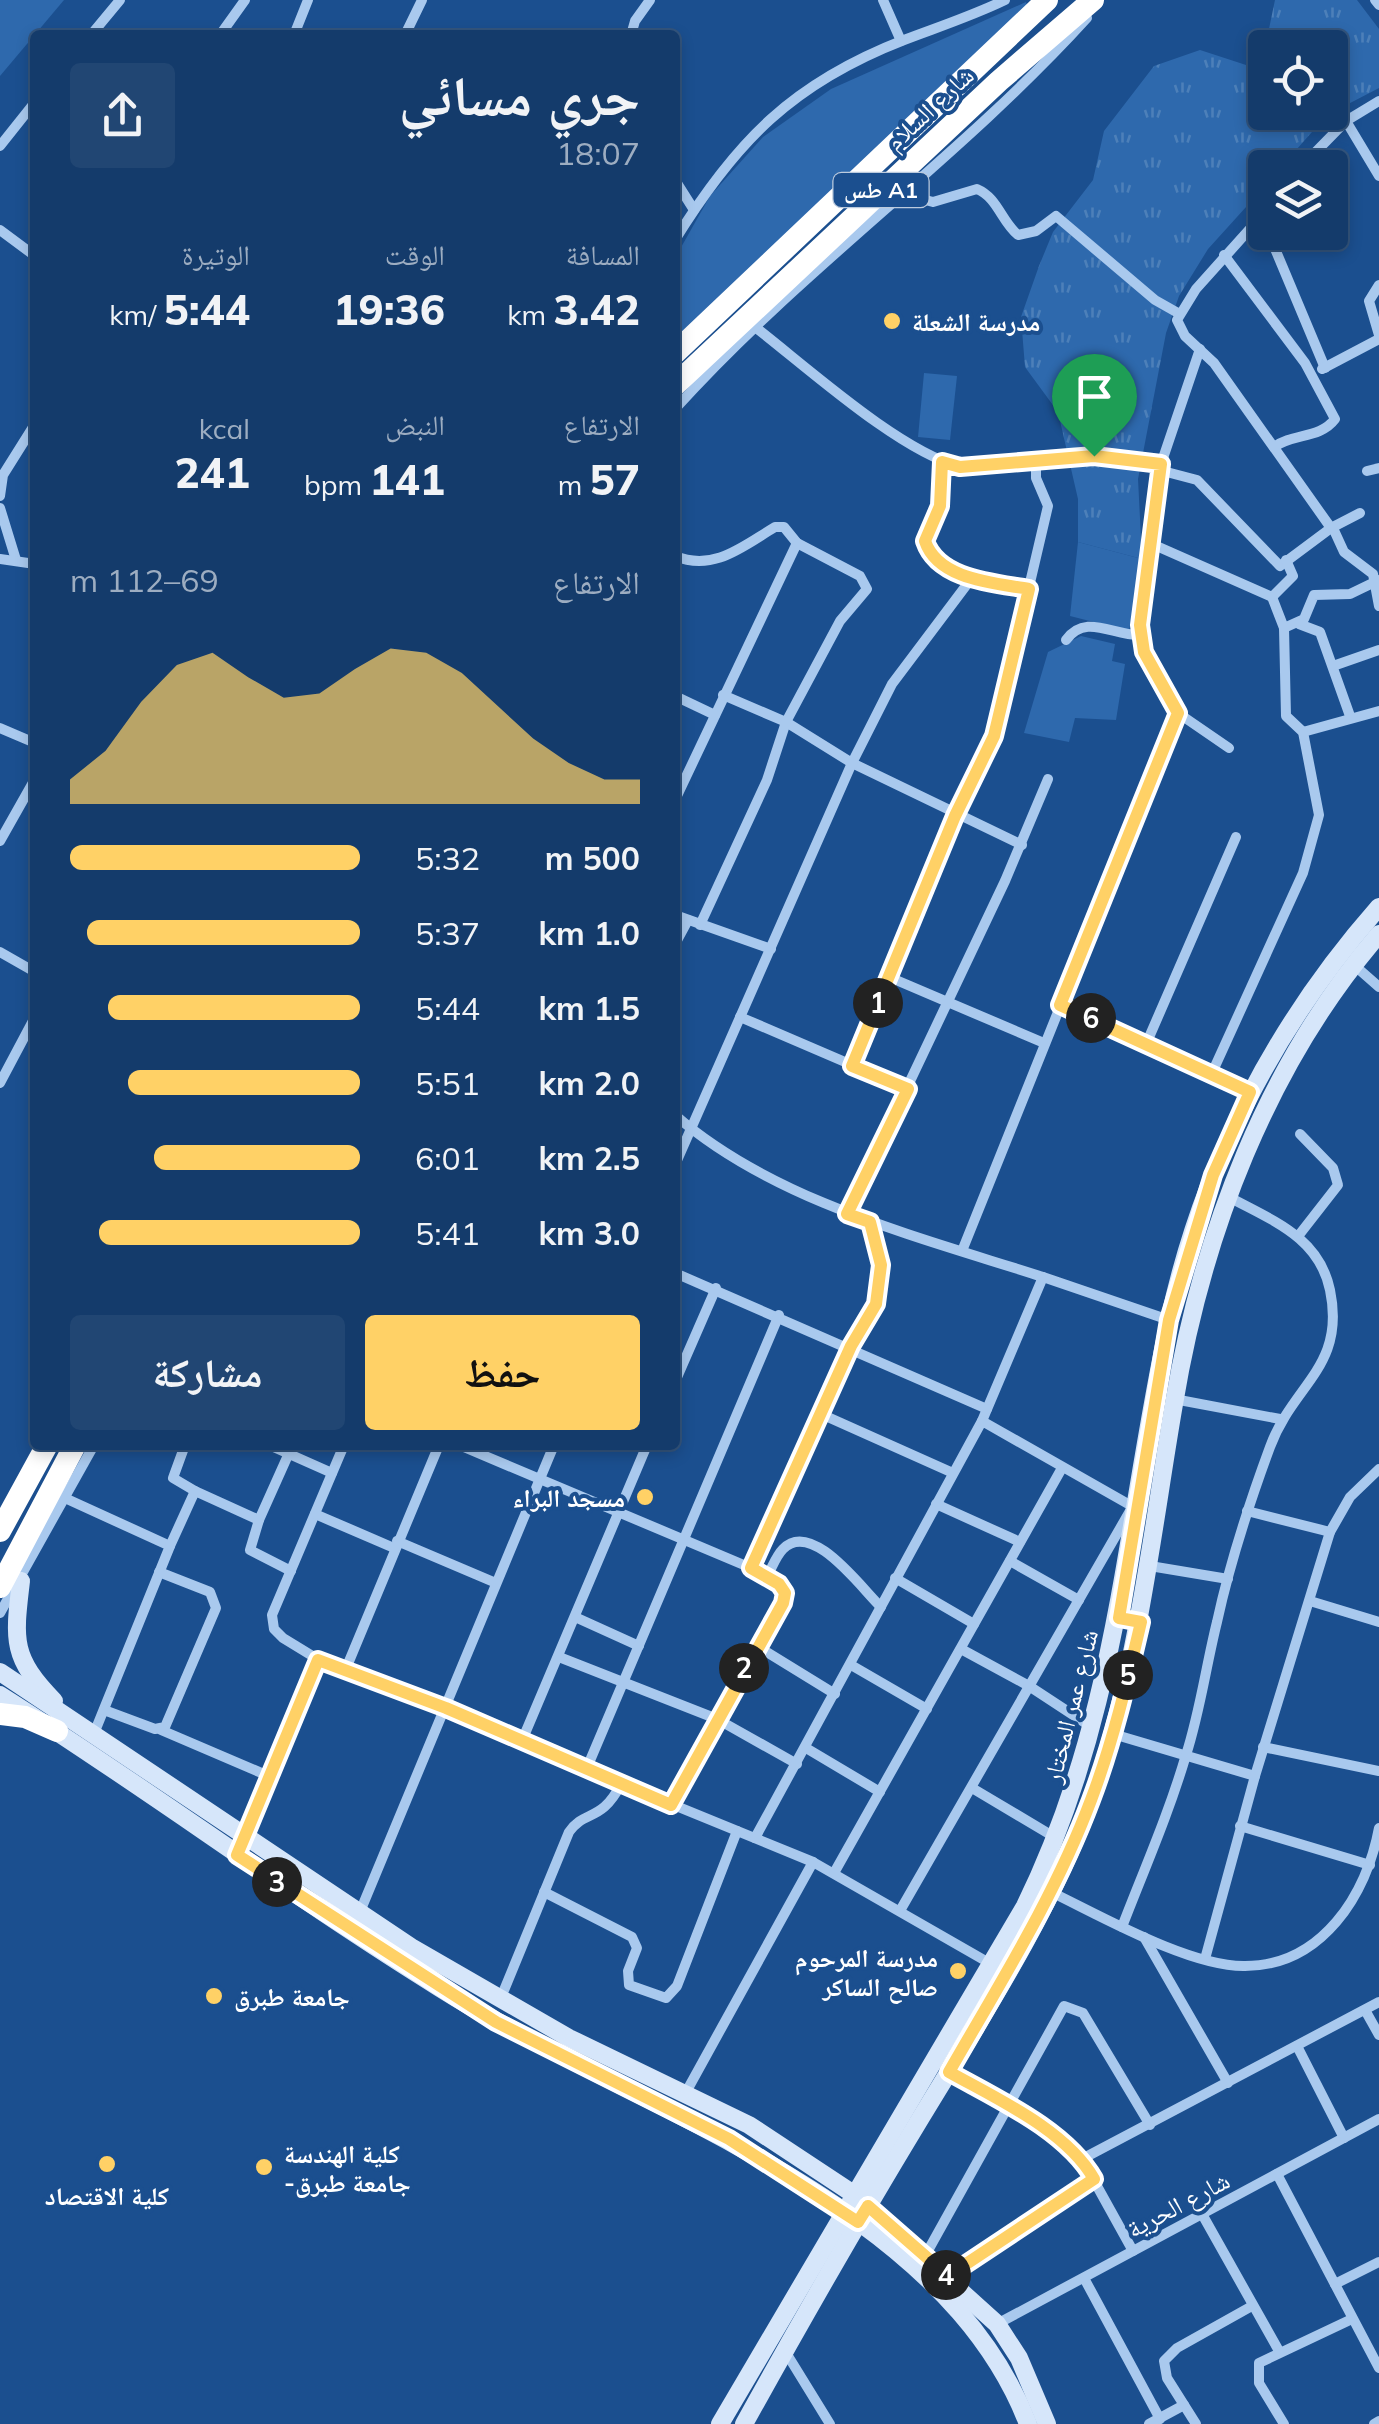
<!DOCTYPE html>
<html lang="ar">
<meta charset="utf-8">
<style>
:root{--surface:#143b6b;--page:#214673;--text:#f1f3f6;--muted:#9dadc1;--line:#33557e;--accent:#ffd166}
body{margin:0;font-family:Mulish,"Noto Naskh Arabic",sans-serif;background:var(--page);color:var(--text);direction:rtl;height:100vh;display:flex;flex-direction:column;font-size:38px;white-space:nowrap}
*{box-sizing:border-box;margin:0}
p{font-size:32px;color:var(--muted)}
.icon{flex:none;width:55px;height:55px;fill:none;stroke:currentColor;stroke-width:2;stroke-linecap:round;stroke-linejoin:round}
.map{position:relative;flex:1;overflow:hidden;direction:ltr}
.panel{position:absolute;left:30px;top:30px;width:650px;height:1420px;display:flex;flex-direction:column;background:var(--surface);border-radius:10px;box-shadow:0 5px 15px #0003,0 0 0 2px var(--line);direction:rtl}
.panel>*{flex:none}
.buttons{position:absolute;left:1248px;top:30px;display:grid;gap:20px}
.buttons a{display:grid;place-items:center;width:100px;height:100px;border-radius:10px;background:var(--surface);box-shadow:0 5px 15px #0003,0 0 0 2px var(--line);font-size:50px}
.pin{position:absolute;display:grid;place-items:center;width:85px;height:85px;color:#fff;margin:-102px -42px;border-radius:50% 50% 50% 0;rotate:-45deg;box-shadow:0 0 10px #0007}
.pin .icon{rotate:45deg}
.km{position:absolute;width:50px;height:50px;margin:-25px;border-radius:50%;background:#222;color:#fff;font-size:28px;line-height:50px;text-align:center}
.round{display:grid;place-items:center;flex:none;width:105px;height:105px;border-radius:10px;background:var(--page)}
.summary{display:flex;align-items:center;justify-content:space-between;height:170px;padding:0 40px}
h1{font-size:55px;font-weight:800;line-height:75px}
.metrics{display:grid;grid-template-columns:repeat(3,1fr);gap:15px;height:170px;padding:10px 40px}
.metrics div{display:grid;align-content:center}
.metrics b{font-size:42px;font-weight:800}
.metrics small{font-size:28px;font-weight:400}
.metrics p{font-size:28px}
.chart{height:280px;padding:20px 40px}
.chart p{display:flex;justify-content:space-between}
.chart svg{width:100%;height:180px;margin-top:10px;fill:var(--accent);opacity:.7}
.primary-button{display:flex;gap:20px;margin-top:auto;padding:20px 40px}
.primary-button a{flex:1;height:115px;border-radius:10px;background:var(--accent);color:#111;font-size:40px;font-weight:800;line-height:115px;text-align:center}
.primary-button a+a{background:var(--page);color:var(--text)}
ul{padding:0 40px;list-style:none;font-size:32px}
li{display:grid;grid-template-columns:160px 120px 1fr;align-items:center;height:75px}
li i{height:25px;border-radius:12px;background:var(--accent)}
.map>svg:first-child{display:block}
.grass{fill:url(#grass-tufts)}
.garden{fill:#2e69ad}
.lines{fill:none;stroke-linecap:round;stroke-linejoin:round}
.street{stroke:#a9c9ee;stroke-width:10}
.secondary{stroke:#d6e6fa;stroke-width:18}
.highway{stroke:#fff;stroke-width:22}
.route-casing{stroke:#fff;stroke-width:20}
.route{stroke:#ffd166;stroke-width:12}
.poi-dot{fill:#ffd166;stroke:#1b4f8f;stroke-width:4}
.labels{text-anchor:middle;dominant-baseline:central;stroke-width:8;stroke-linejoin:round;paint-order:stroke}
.shield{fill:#1b4f8f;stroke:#bbcadd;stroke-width:2.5}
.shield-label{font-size:22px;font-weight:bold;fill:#fff}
.street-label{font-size:25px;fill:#fff;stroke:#1b4f8f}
.poi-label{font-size:25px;font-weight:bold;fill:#fff;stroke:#1b4f8f;text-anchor:start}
</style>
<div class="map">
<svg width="1379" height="2424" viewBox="0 0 1379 2424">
<defs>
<pattern id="grass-tufts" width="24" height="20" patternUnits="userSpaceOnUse" patternTransform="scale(2.5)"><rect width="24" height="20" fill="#2e69ad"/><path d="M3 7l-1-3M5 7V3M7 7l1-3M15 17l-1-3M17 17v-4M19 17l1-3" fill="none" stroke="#4d80b9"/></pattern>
</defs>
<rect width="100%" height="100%" fill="#1b4f8f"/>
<polygon class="grass" points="1275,0 1357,0 1379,29 1379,88 1327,115 1281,167 1265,168 1265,186 1208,249 1179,296 1166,333 1138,479 1142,559 1078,542 1078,499 1058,412 1025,367 1021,317 1039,266 1053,232 1093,180 1104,131 1154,66 1200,50 1246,65 1265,49 1265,112 1330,112 1330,48 1265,48"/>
<g class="garden">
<polygon points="0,0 64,0 0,76"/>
<polygon points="1026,2 1030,14 675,343 675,258 710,196 763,137 831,89"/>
<polygon points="924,373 957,376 950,440 918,437"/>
<polygon points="1078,542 1142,559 1129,631 1070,616"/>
<polygon points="1081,636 1115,644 1112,661 1125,664 1116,720 1075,718 1069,742 1024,733 1048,652"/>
</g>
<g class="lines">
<g class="street">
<polyline points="883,0 901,41"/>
<polyline points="1375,0 1379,5"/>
<polyline points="91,35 120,0"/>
<polyline points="220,35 245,0"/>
<polyline points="294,35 308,0"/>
<polyline points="405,35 422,0"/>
<polyline points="631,35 635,21 650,0"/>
<polyline points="1346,121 1379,176"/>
<polyline points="0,146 35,102"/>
<polyline points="1300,168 1346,121 1379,101"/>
<polyline points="675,180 694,210"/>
<path d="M900,193L933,202L977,189C998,198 1001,221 1018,235L1036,231L1056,216L1155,300L1178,313"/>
<polyline points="1265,212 1196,289 1177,320 1185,336 1214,363 1331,528"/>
<polyline points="0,230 35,256"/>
<polyline points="1268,232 1325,368"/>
<path d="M675,240C736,141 793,83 904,40C938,27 972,16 1005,0"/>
<path d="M1224,255L1305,363L1335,419C1320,439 1293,433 1274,447"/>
<polyline points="1379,285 1369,301 1379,335"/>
<path d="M755,327C808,368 898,450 960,467L1094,456L1161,463"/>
<polyline points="1200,349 1159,470 1140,625 1144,652 1178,713 1229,748"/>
<polyline points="1322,369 1379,339"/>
<path d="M675,409C802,268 960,158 1087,18"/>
<path d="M942,462L940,506L925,541C938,580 995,583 1029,589"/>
<polyline points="1159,470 1197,480 1280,566 1331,528 1360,513"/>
<polyline points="1367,471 1379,468"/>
<polyline points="0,496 3,475 35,424"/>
<polyline points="0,508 16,560"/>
<polyline points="1333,528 1344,552 1373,574 1379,606"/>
<polyline points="1152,544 1272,597 1293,576 1286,560"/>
<path d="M675,556C714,572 743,546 775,527H784L797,543L675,800"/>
<polyline points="0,559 35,564"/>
<polyline points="675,602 675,613"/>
<polyline points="1299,624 1320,632 1350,716"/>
<polyline points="1284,628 1304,619 1314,595 1350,594 1379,580"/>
<path d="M1066,640C1086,612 1114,637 1142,635"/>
<polyline points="1333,666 1379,650"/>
<polyline points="723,695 786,722 852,763 1022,845"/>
<polyline points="675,696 715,715"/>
<polyline points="0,728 35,743"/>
<polyline points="1303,732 1379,711"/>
<polyline points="0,841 35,779"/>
<polyline points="675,915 771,949"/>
<polyline points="700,925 767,780 786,722 840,621 867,589 860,576 797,543"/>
<polyline points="675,944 688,920"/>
<polyline points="0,952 35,972"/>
<polyline points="1354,965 1379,987"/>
<polyline points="889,977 1044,1043"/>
<polyline points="1060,1005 1250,1092"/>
<polyline points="740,1017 908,1089"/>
<polyline points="1147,1042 1236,837"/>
<polyline points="852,1066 955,815 994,736 1048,506 1036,478 1036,458"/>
<polyline points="1212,1073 1303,873 1319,815 1303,732 1286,716 1284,628 1272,597"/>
<polyline points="0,1083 35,1017"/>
<path d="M675,1115C773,1201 922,1238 1043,1277L982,1421"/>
<polyline points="675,1165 852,763 892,684 971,579"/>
<polyline points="847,1214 1005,881 1048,779"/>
<polyline points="1299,1235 1338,1185 1333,1168 1300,1134"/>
<polyline points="962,1251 1178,713"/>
<polyline points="675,1273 987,1409"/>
<polyline points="1043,1277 1169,1320"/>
<polyline points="675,1382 716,1288"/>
<polyline points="1174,1399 1280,1419"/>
<polyline points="821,1414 953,1473"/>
<polyline points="185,1445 173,1478 195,1491"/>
<polyline points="269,1445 332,1473"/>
<polyline points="344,1445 272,1615 274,1629 283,1638 319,1660 813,1862 991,1964"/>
<polyline points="459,1445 751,1568 779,1584 785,1593 671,1805"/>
<polyline points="67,1499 170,1546 93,1736"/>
<polyline points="936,1504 1020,1542"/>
<polyline points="315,1514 394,1548"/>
<polyline points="259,1520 250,1550 291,1571"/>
<polyline points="1330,1532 1350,1497 1379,1469"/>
<polyline points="397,1541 496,1583"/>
<polyline points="170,1546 195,1491 259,1520 289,1453"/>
<polyline points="1010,1561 1079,1600"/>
<polyline points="1150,1566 1228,1579"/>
<polyline points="751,1568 851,1346 876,1304 881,1265 870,1222"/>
<path d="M767,1576C772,1568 776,1556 783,1549C812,1519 861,1588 881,1607"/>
<polyline points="895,1578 974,1624"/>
<polyline points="1310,1601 1379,1622"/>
<polyline points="0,1613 94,1445"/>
<polyline points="575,1617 639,1646"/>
<polyline points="757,1646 835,1694"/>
<polyline points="961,1649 1029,1686 1093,1728"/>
<polyline points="559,1657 717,1719 797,1764"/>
<polyline points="851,1665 927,1709"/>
<polyline points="345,1671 439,1445"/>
<polyline points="104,1710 155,1729 165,1727 216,1608 210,1592 159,1572"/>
<polyline points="161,1730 271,1777"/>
<polyline points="1113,1734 1255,1776"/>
<polyline points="521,1743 647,1445"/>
<polyline points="1263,1747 1379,1771"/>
<polyline points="806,1748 880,1792"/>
<polyline points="586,1770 779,1315"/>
<polyline points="972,1788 1056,1838"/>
<polyline points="1240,1826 1370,1865"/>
<polyline points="755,1838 982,1421 1137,1509"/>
<polyline points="244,1841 319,1660"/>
<polyline points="834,1873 1062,1468"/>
<polyline points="544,1892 632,1937 637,1948 628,1971 629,1985 666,1998 677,1986 737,1831"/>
<path d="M1051,1892C1101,1916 1190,1967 1245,1966C1322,1966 1367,1894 1379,1828"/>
<polyline points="901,1909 1130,1511"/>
<path d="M1122,1927C1144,1870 1169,1813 1186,1755C1200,1712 1206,1666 1217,1622C1230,1562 1249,1504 1270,1447C1293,1384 1346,1367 1330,1290C1319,1237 1273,1221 1229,1197"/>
<polyline points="352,1931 554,1445"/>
<polyline points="1144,1937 1228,2083"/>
<polyline points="1205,1959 1255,1776 1330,1532 1247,1511"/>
<path d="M500,2000L569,1832C585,1809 601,1823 621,1784"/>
<polyline points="1365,2010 1379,2035"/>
<polyline points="1297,2046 1344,2138"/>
<polyline points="949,2072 1008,2106 1082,2159 1133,2251"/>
<polyline points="685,2094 813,1862"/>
<polyline points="1082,2159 1379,2002"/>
<polyline points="1277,2174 1379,2368"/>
<polyline points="1202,2214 1279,2351"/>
<polyline points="925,2256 1064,2006 1083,2013 1150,2125"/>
<polyline points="947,2276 1093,2179"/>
<polyline points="1084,2278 1160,2419"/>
<polyline points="1335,2284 1379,2262"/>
<polyline points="997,2324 1379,2119"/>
<polyline points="785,2351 830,2424"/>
<polyline points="1149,2424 1184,2405"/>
<polyline points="1196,2424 1167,2378 1164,2361 1177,2348 1252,2306"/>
<polyline points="1284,2424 1259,2383 1259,2363 1352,2319"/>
<polyline points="1374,2424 1379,2421"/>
</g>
<g class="secondary">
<path d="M21,1581C14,1640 11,1657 54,1701"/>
<polyline points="0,1672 411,1947 569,2038 749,2125 852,2193 997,2324 1019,2358 1047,2424"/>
<path d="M0,1695C149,1789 290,1895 440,1988C629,2107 941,2198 1028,2424"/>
<path d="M720,2424L1025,1906C1119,1714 1125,1524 1169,1321C1202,1166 1275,1025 1379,907"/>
<path d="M744,2424C800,2323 857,2223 917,2124C980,2020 1050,1913 1092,1798C1138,1669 1151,1537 1174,1404C1202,1235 1267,1064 1379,934"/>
</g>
<g class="highway">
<polyline points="675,353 1047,0"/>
<polyline points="675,385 999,81 1093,0"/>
<polyline points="0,1531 47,1445"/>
<polyline points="0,1587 75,1445"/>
<polyline points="0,1714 25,1717 57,1731"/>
</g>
</g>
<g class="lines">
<g class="route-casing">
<path id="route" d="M1094,456L1161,464L1140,625L1144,652L1178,713L1060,1005L1250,1092L1213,1175L1169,1320L1119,1618L1141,1622C1127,1682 1113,1742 1091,1800C1055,1896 1000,1983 949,2072C997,2099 1066,2130 1094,2179L948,2276L868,2206L858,2222L729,2139L496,2022L237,1855L318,1660L446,1708L671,1805L783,1603L785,1593L779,1584L751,1568L851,1346L876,1304L881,1265L870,1222L847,1214L908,1089L852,1066L955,816L994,736L1029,589C995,583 938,580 925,541L940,506L942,462L960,467Z"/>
</g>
<use href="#route" class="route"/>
</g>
<g class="poi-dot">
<circle cx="892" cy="321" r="10"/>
<circle cx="645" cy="1497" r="10"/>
<circle cx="958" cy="1971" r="10"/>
<circle cx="214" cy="1996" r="10"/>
<circle cx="107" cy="2164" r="10"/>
<circle cx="264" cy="2167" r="10"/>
</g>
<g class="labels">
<rect class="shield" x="833.5" y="173" width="95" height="34" rx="8"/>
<g class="shield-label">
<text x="881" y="190">طس A1</text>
</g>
<g class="street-label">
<text transform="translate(929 108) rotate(-43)">شارع السلام</text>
<text transform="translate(1070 1706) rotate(-76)">شارع عمر المختار</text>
<text transform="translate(1178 2204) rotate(-28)">شارع الحرية</text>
</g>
<g class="poi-label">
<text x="912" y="321">مدرسة الشعلة</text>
<text x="625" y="1497" text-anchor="end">مسجد البراء</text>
<text x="938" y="1957" text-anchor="end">مدرسة المرحوم<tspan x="938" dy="29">صالح الساكر</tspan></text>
<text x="234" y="1996">جامعة طبرق</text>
<text x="284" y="2153">كلية الهندسة<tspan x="284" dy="29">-جامعة طبرق</tspan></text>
<text x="107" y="2195" text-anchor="middle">كلية الاقتصاد</text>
</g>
</g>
</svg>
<div class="buttons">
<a><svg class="icon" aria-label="locate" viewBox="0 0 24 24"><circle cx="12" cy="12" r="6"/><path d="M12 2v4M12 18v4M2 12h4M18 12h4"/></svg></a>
<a><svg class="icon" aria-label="layers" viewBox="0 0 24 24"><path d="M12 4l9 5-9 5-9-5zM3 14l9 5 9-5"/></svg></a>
</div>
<div class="pin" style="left:1094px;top:456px;background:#1e9e55"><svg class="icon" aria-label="arrive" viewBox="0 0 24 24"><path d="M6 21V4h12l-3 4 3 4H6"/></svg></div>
<b class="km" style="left:878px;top:1003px">1</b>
<b class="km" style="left:744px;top:1668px">2</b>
<b class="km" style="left:277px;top:1882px">3</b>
<b class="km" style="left:946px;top:2275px">4</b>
<b class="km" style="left:1128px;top:1675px">5</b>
<b class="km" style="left:1091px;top:1018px">6</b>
<section class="panel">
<div class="summary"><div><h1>جري مسائي</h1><p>18:07</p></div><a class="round"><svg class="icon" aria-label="share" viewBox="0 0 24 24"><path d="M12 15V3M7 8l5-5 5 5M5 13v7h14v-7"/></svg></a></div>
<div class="metrics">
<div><p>المسافة</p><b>3.42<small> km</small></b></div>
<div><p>الوقت</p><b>19:36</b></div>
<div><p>الوتيرة</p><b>5:44<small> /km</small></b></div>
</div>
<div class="metrics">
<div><p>الارتفاع</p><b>57<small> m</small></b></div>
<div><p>النبض</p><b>141<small> bpm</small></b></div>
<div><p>kcal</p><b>241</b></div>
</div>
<div class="chart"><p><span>الارتفاع</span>69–112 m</p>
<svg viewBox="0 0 160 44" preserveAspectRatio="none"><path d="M0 44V38L10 31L20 19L30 10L40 7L50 13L60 18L70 17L80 11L90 6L100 7L110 12L120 20L130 28L140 34L150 38L160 38V44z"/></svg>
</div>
<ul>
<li><b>500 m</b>5:32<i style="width:100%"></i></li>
<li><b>1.0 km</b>5:37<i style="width:94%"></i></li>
<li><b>1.5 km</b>5:44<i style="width:87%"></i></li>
<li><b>2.0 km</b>5:51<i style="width:80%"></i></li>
<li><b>2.5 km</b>6:01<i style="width:71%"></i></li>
<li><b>3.0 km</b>5:41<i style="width:90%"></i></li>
</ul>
<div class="primary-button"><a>حفظ</a><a>مشاركة</a></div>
</section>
</div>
